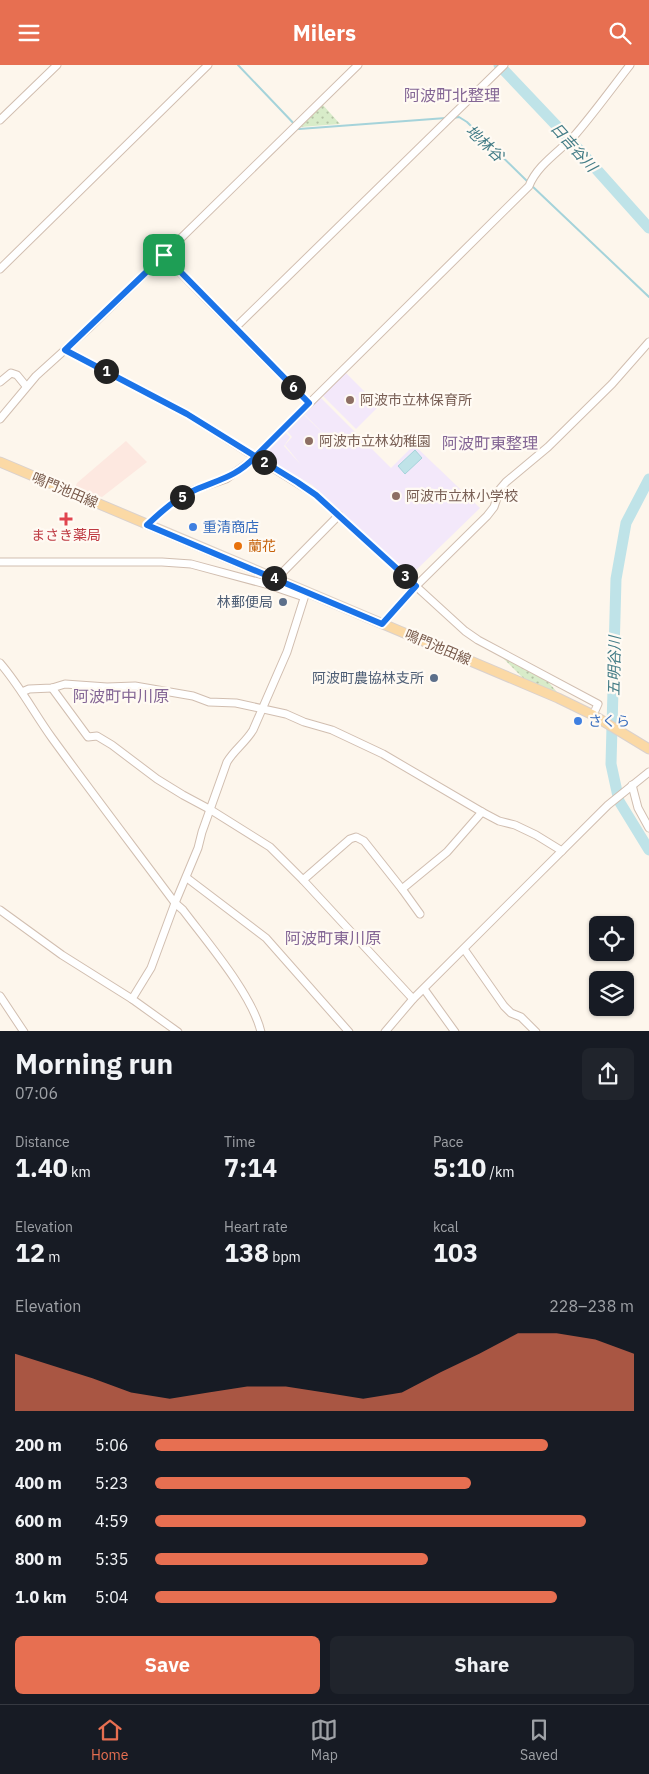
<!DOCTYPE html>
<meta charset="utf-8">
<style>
:root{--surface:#171b24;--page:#20242c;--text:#f1f3f6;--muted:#9ea1a6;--line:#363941;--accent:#e76f51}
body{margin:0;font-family:"IBM Plex Sans","Noto Sans JP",sans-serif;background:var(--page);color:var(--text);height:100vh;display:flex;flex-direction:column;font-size:19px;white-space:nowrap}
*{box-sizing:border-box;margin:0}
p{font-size:16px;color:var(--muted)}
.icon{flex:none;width:28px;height:28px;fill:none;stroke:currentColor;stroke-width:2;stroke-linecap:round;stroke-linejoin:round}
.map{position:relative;height:966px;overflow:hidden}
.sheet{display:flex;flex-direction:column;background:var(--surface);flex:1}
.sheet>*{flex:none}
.tools{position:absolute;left:589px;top:851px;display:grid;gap:10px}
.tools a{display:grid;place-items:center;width:45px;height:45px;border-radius:8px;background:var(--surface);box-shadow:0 1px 4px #0004;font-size:25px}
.pin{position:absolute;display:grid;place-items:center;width:42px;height:42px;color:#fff;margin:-21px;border-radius:10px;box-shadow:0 2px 8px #0006}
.km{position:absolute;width:25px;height:25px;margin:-12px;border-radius:50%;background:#222;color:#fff;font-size:14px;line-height:25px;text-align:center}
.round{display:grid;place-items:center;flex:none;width:52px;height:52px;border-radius:8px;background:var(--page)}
.head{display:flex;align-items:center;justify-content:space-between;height:85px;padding:0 15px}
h1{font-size:28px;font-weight:700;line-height:38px}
.metrics{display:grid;grid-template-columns:repeat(3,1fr);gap:8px;height:85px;padding:5px 15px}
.metrics div{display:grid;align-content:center}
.metrics b{font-size:25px;font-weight:700}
.metrics small{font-size:14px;font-weight:400}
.metrics p{font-size:14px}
.chart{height:140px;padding:10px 15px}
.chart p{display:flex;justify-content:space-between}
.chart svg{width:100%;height:90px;margin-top:5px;fill:var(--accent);opacity:.7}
.primary-button{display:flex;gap:10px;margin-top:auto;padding:10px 15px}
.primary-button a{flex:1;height:58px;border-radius:8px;background:var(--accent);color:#fff;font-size:20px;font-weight:700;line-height:58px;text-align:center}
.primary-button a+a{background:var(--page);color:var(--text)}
ul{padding:0 15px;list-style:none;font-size:16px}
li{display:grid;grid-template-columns:80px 60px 1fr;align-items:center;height:38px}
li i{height:12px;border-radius:6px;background:var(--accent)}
header{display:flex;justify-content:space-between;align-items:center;height:65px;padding:0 15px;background:var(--accent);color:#fff;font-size:22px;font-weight:700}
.tabs{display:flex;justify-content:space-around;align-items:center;height:70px;border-top:1px solid var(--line);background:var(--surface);font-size:14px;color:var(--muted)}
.tabs a{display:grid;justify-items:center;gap:2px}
.tabs .on{color:var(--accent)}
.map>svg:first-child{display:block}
.commercial{fill:#fde8e0}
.education{fill:#f3e8fa}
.grass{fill:url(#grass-dots)}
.water{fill:#bfe3e8;stroke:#a5d3da}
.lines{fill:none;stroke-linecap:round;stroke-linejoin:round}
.stream{stroke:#a5d3da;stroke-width:2}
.river{stroke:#bfe3e8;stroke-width:11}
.minor-casing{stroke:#d1beb0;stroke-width:9}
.major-casing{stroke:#dad1cd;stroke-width:11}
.minor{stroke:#fff;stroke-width:7}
.major{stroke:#fbd9a5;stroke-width:9}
.route-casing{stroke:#fff;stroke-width:10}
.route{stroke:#1a73e8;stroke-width:6}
.education-dot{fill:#8d6e63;stroke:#fffaf3;stroke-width:2}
.health-dot{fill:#e0444e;stroke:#fffaf3;stroke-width:2}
.shop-dot{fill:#3f7fe0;stroke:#fffaf3;stroke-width:2}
.food-dot{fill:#e8710a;stroke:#fffaf3;stroke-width:2}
.service-dot{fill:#5c6f8a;stroke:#fffaf3;stroke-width:2}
.labels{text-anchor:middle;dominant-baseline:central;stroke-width:4.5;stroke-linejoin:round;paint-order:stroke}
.education-label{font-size:14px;fill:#785e54;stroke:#fffaf3;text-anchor:start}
.street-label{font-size:14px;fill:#7a5c4d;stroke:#fffaf3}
.shop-label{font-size:14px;fill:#366cbe;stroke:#fffaf3;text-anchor:start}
.health-label{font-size:14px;fill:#be3a42;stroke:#fffaf3}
.food-label{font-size:14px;fill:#c56008;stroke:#fffaf3;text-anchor:start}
.service-label{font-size:14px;fill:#4e5e75;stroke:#fffaf3;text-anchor:end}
.water-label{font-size:15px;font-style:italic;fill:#437c86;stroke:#fffaf3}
.quarter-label{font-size:16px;fill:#846695;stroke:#fffaf3}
</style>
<header><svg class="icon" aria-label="menu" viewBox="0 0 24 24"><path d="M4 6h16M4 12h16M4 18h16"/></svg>Milers<svg class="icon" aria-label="search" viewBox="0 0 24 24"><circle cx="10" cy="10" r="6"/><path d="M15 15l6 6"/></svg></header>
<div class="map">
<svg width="649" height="967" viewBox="0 0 649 967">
<defs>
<pattern id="grass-dots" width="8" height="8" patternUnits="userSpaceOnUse" patternTransform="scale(1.25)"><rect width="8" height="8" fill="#d8ecc9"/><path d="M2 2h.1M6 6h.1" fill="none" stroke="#b4c2a5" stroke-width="1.8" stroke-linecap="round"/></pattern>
</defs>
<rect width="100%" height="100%" fill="#fdf6ec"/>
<polygon class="commercial" points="126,376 147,397 102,432 75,423 77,418"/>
<g class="education">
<polygon points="345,307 379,341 356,364 322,330"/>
<polygon points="320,332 391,403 414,380 480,443 411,510 312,420 265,393 264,386 284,366 290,372 284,381 301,400 285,380 292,372 286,365 303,349 335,380 303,348"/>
</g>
<g class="grass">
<polygon points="322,39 340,59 300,62 300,60"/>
<polygon points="500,590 544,612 557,627 524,614"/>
</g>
<polygon class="water" points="415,385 422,393 405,409 398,401"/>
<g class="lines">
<g class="stream">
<polyline points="238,0 299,64 446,53"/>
<polyline points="453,53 459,52 467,57 528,117"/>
<polyline points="531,120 649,232"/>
</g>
<g class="river">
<polyline points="499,0 572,77 649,163"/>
<polyline points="649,414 626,458 616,514 611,699 619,736 649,785"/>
</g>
<g class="minor-casing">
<g id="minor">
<polyline points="0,55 57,0"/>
<polyline points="163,190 309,338"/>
<polyline points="0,204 208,0"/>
<polyline points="235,263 504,0"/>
<polyline points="65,285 187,349 316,430 465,566 478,575 598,639 593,650"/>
<polyline points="0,317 11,308 17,310 26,321"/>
<polyline points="0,354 36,311 88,264 358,0"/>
<path d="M147,460L175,435L194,425L226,414L251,396L529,121C537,100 560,86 575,70C594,48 612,23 630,0"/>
<polyline points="0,497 162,497 191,499 269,520 304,532"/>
<polyline points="276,514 339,450"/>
<polyline points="382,559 416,521 487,451 494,442 500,424 506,417 548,382 612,319 649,277"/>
<path d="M0,598C20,621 34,648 52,673C92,728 134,783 175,838L183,845C207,877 252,929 261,967"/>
<polyline points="52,623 88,672 97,671 112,680 157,714 183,730 211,745 270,782 303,815 413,934"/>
<polyline points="22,627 29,624 52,623 65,619 107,622 135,621 193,631 209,637 236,638 286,649 304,657 332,665 383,689 482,747 499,756 515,760 536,770 562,786"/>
<polyline points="632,720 638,743 649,763"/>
<polyline points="187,813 266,873 349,967"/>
<polyline points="303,815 350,774 356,772 364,776 402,824"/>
<polyline points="0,845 62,890 132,934"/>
<polyline points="420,849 402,824 447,787 482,747"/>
<polyline points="464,884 504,941 511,948 521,952 536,967"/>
<polyline points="424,924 455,967"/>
<polyline points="0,931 24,967"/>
<path d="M178,967L132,934L151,903L175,838L198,783L202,767L227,697C234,685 245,678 253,665L287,587L306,527"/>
<polyline points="385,967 413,934 608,740 649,707"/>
</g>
</g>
<g class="major-casing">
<polyline id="major" points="0,397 558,633 593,650 649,684"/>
</g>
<use href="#minor" class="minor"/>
<use href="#major" class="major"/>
</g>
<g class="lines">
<g class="route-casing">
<path id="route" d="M164,190L65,285L187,349L297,417L316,430L416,521L382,559L147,460C162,446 176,433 195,425C220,414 236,412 256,391L309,338L164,190"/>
</g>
<use href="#route" class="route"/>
</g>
<g class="education-dot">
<circle cx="350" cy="335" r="5"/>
<circle cx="309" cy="376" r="5"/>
<circle cx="396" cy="431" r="5"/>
</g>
<path class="health-dot" d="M63.5 446.5h5v5h5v5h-5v5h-5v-5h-5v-5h5z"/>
<g class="shop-dot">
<circle cx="193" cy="462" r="5"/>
<circle cx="578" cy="656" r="5"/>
</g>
<circle class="food-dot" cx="238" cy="481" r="5"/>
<g class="service-dot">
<circle cx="283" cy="537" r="5"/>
<circle cx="434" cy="613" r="5"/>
</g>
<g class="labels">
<g class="education-label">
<text x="360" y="335">阿波市立林保育所</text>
<text x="319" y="376">阿波市立林幼稚園</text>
<text x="406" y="431">阿波市立林小学校</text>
</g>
<g class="street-label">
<text transform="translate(65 425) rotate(23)">鳴門池田線</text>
<text transform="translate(438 582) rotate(23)">鳴門池田線</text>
</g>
<g class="shop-label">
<text x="203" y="462">重清商店</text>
<text x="588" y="656">さくら</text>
</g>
<g class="health-label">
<text x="66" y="470">まさき薬局</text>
</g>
<g class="food-label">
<text x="248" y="481">蘭花</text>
</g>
<g class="service-label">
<text x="273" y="537">林郵便局</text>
<text x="424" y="613">阿波町農協林支所</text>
</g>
<g class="water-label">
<text transform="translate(485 78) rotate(43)">地林谷</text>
<text transform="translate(574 82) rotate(48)">日吉谷川</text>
<text transform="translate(614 601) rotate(-89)">五明谷川</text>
</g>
<g class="quarter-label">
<text x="452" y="30">阿波町北整理</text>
<text x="490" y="378">阿波町東整理</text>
<text x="121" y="631">阿波町中川原</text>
<text x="333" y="873">阿波町東川原</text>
</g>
</g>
</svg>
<div class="tools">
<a><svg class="icon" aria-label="locate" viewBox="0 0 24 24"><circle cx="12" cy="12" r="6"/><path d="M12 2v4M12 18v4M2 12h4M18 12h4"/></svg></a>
<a><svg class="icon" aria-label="layers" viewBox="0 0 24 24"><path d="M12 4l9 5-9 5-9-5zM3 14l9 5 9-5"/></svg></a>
</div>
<div class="pin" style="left:164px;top:190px;background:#1e9e55"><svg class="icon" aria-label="arrive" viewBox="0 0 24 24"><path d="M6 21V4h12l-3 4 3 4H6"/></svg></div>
<b class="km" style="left:106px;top:306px">1</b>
<b class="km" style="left:264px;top:397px">2</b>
<b class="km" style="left:405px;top:511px">3</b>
<b class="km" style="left:274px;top:513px">4</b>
<b class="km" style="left:182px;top:432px">5</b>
<b class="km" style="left:293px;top:322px">6</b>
</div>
<section class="sheet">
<div class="head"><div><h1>Morning run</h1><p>07:06</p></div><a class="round"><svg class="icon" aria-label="share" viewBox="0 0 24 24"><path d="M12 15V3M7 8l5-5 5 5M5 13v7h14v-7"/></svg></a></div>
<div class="metrics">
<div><p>Distance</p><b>1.40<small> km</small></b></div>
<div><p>Time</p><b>7:14</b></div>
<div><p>Pace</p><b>5:10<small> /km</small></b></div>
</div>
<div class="metrics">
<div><p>Elevation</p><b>12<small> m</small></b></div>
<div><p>Heart rate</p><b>138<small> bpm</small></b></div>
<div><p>kcal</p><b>103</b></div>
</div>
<div class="chart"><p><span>Elevation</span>228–238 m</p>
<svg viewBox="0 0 160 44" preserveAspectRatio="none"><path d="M0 44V16L10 22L20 28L30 35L40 38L50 35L60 32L70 32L80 35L90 38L100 35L110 25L120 16L130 6L140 6L150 9L160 16V44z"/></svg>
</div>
<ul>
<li><b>200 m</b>5:06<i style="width:82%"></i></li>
<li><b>400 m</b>5:23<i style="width:66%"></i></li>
<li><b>600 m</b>4:59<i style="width:90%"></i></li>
<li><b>800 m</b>5:35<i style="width:57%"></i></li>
<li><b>1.0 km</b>5:04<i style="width:84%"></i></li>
</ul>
<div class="primary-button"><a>Save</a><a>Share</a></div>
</section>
<nav class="tabs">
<a class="on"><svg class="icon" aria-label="home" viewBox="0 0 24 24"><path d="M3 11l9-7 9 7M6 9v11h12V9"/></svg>Home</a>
<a><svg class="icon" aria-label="map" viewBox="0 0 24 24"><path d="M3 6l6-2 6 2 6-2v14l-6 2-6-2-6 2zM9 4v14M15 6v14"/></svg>Map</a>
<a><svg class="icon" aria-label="saved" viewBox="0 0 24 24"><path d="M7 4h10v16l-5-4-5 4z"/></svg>Saved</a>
</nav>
